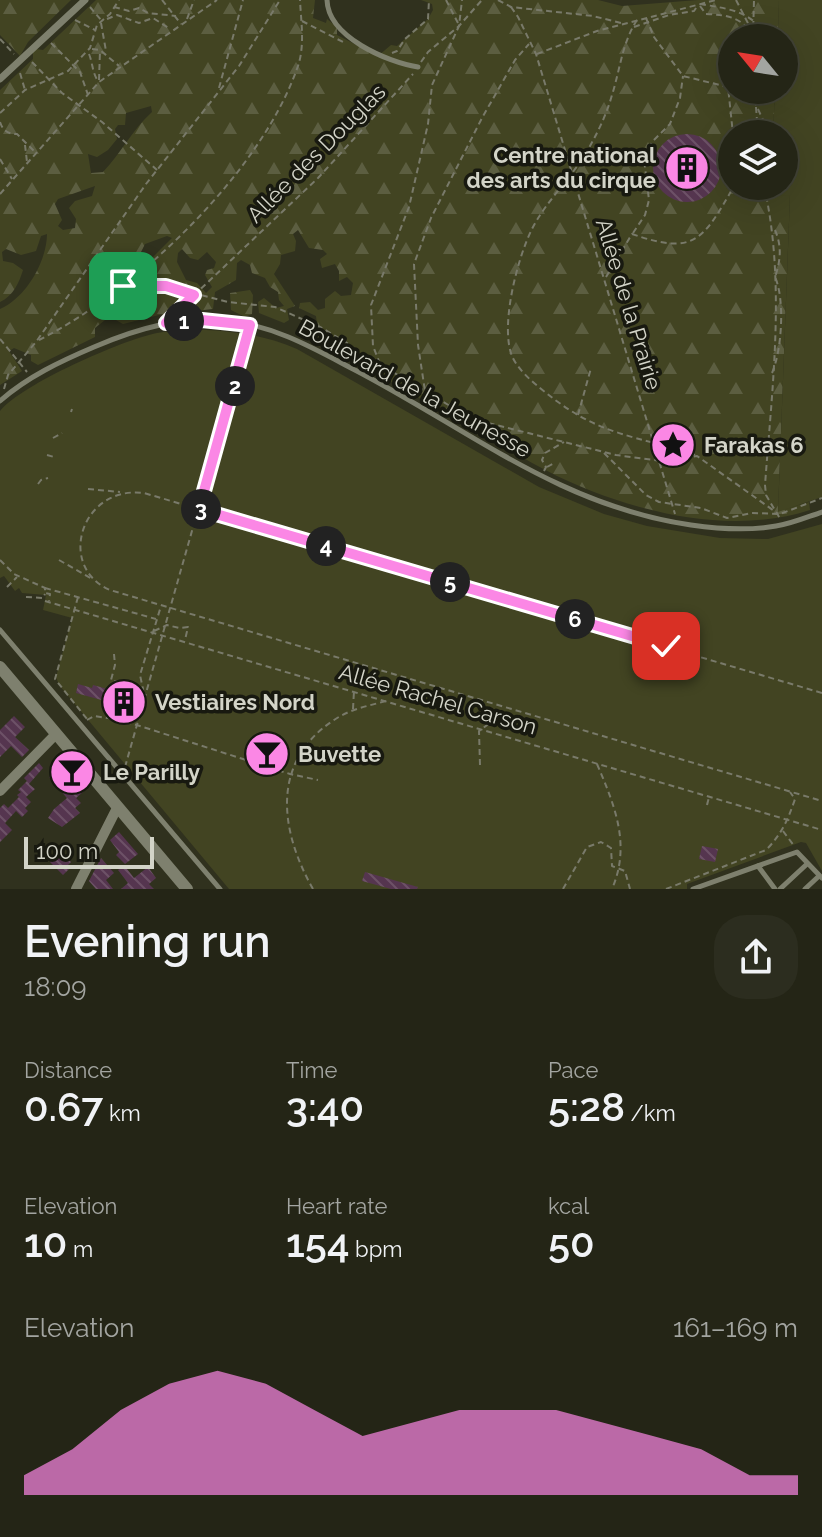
<!DOCTYPE html>
<meta charset="utf-8">
<style>
:root{--surface:#242516;--page:#2c2d1f;--text:#f1f3f6;--muted:#a3a5a1;--line:#414235;--accent:#fb87e5}
body{margin:0;font-family:Raleway,sans-serif;background:var(--page);color:var(--text);height:100vh;display:flex;flex-direction:column;font-size:30px;white-space:nowrap}
*{box-sizing:border-box;margin:0}
p{font-size:26px;color:var(--muted)}
.icon{flex:none;width:44px;height:44px;fill:none;stroke:currentColor;stroke-width:2;stroke-linecap:round;stroke-linejoin:round}
.map{position:relative;height:889px;overflow:hidden}
.side{display:flex;flex-direction:column;background:var(--surface);flex:1}
.side>*{flex:none}
.needle{width:52px;rotate:300deg}
.controls{position:absolute;left:718px;top:24px;display:grid;gap:16px}
.controls a{display:grid;place-items:center;width:80px;height:80px;border-radius:50%;background:var(--surface);box-shadow:0 8px 32px #0002,0 0 0 2px var(--line);font-size:40px}
.scale{position:absolute;left:24px;bottom:20px;width:130px;box-sizing:border-box;padding-left:8px;border:4px solid #d3d4c8;border-top:0;font-size:22px;line-height:28px;white-space:nowrap;color:#d3d4c8;-webkit-text-stroke:6px #181910;paint-order:stroke}
.pin{position:absolute;display:grid;place-items:center;width:68px;height:68px;color:#fff;margin:-34px;border-radius:16px;box-shadow:0 4px 12px #0006}
.km{position:absolute;width:40px;height:40px;margin:-20px;border-radius:50%;background:#222;color:#fff;font-size:22px;line-height:40px;text-align:center}
.round{display:grid;place-items:center;flex:none;width:84px;height:84px;border-radius:32px;background:var(--page)}
.head{display:flex;align-items:center;justify-content:space-between;height:136px;padding:0 24px}
h1{font-size:44px;font-weight:600;line-height:60px}
.stats{display:grid;grid-template-columns:repeat(3,1fr);gap:12px;height:136px;padding:8px 24px}
.stats div{display:grid;align-content:center}
.stats b{font-size:40px;font-weight:600}
.stats small{font-size:22px;font-weight:400}
.stats p{font-size:22px}
.chart{height:224px;padding:16px 24px}
.chart p{display:flex;justify-content:space-between}
.chart svg{width:100%;height:144px;margin-top:8px;fill:var(--accent);opacity:.7}
.map>svg:first-child{display:block}
.forest{fill:url(#forest-firs);fill-rule:evenodd}
.pitch{fill:#424422}
.building{fill:url(#building-back-hatch)}
.lines{fill:none;stroke-linecap:round;stroke-linejoin:round}
.path{stroke:#797a6a;stroke-width:2;stroke-dasharray:6 4;stroke-linecap:butt}
.service{stroke:#7e806e;stroke-width:5}
.pedestrian{stroke:#7e806e;stroke-width:7}
.minor{stroke:#7e806e;stroke-width:10}
.tertiary{stroke:#7e806e;stroke-width:12}
.route-casing{stroke:#fff;stroke-width:16}
.route{stroke:#fb87e5;stroke-width:10}
.labels{text-anchor:middle;dominant-baseline:central;stroke-width:7;stroke-linejoin:round;paint-order:stroke}
.street-label{font-size:22px;fill:#d3d4c8;stroke:#181910}
.poi-label{font-size:22px;font-weight:bold;fill:#d3d4c8;stroke:#181910;text-anchor:start}
</style>
<div class="map">
<svg width="822" height="889" viewBox="0 0 822 889">
<defs>
<pattern id="forest-firs" width="22" height="20" patternUnits="userSpaceOnUse" patternTransform="scale(2)"><rect width="22" height="20" fill="#424422"/><path d="M5 1l3.5 6h-7zM16 11l3.5 6h-7z" fill="#5c5e41"/></pattern>
<pattern id="building-back-hatch" width="6" height="6" patternUnits="userSpaceOnUse" patternTransform="scale(2)"><rect width="6" height="6" fill="#55354f"/><path d="M-1 5l2 2M0 0l6 6M5-1l2 2" fill="none" stroke="#6d5167"/></pattern>
</defs>
<rect width="100%" height="100%" fill="#30311e"/>
<g class="forest">
<polygon points="0,0 71,0 28,42 20,56 0,35"/>
<path d="M96,0H315L313,18L326,23L327,19L337,27V35L378,56L391,45L397,46L428,19L433,10L432,4L421,0H598L622,6L698,0H779L778,38H732V90H775L773,134H732V186H771V194L790,195L778,511L809,502L810,510C729,536 633,512 557,476C526,461 497,442 467,425C417,398 369,368 319,340L316,316L299,308L300,303L310,302L318,310L325,308V299L335,291L341,296L351,295L353,283L347,277L339,281V271L335,264L322,268L320,259L327,254L323,250L309,248L298,230L293,234L296,241L295,251L281,255L280,264L274,274L295,306L287,309L289,320L284,323L259,313L258,302L264,298L276,308L284,306L279,300L278,292L270,287L265,278L252,273L250,265L241,260L237,263L236,280L215,292L213,309L159,315L123,324L116,320L115,312L95,328V337L38,365L31,361V355L14,348L9,351L22,371L0,385V309C26,298 47,261 47,234L41,236L36,251L21,255L6,249L2,252L3,261L13,263L23,270C19,283 13,296 0,302V90L33,59V51L36,49L43,50ZM151,106L152,112C132,130 121,153 103,172L91,173L88,154L97,157L108,150L117,139L115,129L118,125H125L126,113ZM95,186L92,196L75,201L69,208L76,219L75,228L63,230L58,226L62,220L55,204L58,199ZM167,236L172,238L143,267L138,258L145,244ZM182,249L190,258L198,260L207,252L216,262L214,268L207,270L205,275L212,287L206,293L197,283L186,280L177,262L178,253Z"/>
<polygon points="250,290 253,295 252,314 245,317 231,310 230,293"/>
</g>
<g class="pitch">
<polygon points="779,0 822,0 822,497 778,512 790,196 770,194 771,186 784,186 784,134 773,134 775,90 784,90 784,38 778,38"/>
<path d="M189,329C229,331 259,333 297,349L539,487L604,514L647,526L720,538L768,539L822,524V871L806,843L801,842L687,884V889H229L59,685L56,677L72,618L43,610L46,595L22,593L19,588L15,591L4,576L0,578V411C22,384 122,340 157,333C168,331 179,330 189,329Z"/>
</g>
<g class="building">
<circle cx="687" cy="168" r="34"/>
<polygon points="78,684 92,688 93,685 129,695 131,687 138,689 136,697 138,697 132,721 120,718 123,706 76,693"/>
<polygon points="14,716 25,727 15,737 29,750 22,757 11,746 0,757 0,730"/>
<polygon points="39,763 43,768 29,784 35,789 26,797 31,802 25,808 28,811 22,817 16,811 5,823 12,830 0,842 0,808 4,804 8,808 19,797 17,795 21,792 18,790 27,781 24,778"/>
<polygon points="64,767 68,772 70,768 80,780 78,782 84,791 76,798 81,803 75,808 80,813 62,827 48,818 54,809 67,798 49,777"/>
<polygon points="119,832 138,854 125,864 116,855 119,852 110,840"/>
<polygon points="702,846 718,849 715,862 699,859"/>
<polygon points="60,851 71,862 67,866 70,868 63,875 50,862"/>
<polygon points="101,858 114,873 106,880 113,889 96,889 89,881"/>
<polygon points="124,865 134,878 148,867 156,878 149,884 154,889 121,889 128,883 118,870"/>
<polygon points="365,872 418,887 417,889 391,889 362,881"/>
</g>
<g class="lines">
<g class="path">
<polyline points="162,0 181,24"/>
<polyline points="446,0 459,25"/>
<polyline points="498,0 511,7 593,16 621,23"/>
<polyline points="736,0 751,29"/>
<path d="M700,4C723,8 758,11 763,38"/>
<path d="M700,6L706,14C727,15 744,17 753,38"/>
<polyline points="90,7 101,20"/>
<polyline points="114,7 129,11 139,8 148,13 176,16"/>
<polyline points="511,7 518,17 536,54 675,514"/>
<polyline points="646,18 654,37 683,76 728,87 733,134"/>
<polyline points="107,19 117,15 139,23 153,18 170,29"/>
<polyline points="187,19 194,0"/>
<polyline points="75,20 95,30"/>
<path d="M637,20C622,43 620,70 612,95C607,113 599,130 590,146C574,176 546,200 531,231C517,260 500,326 512,356C517,368 530,380 540,388C580,421 604,430 654,443"/>
<polyline points="302,21 343,42"/>
<polyline points="101,23 106,51"/>
<polyline points="634,27 669,15 694,11 698,5"/>
<polyline points="753,37 754,0"/>
<polyline points="0,39 14,54"/>
<polyline points="51,43 80,72 88,95"/>
<polyline points="92,49 100,50 119,66"/>
<polyline points="392,53 397,51 405,39 428,19 429,0"/>
<path d="M89,54C93,64 92,72 98,81"/>
<polyline points="537,54 597,31 716,0"/>
<polyline points="32,62 62,93 102,122 157,170"/>
<polyline points="421,62 428,52 459,26 482,0"/>
<polyline points="20,73 25,90"/>
<polyline points="99,80 100,51"/>
<polyline points="219,88 243,0"/>
<polyline points="756,90 756,101"/>
<polyline points="760,90 756,105 766,126 766,134"/>
<polyline points="756,107 758,134"/>
<polyline points="0,113 25,90 68,71 90,48 97,25 110,14 119,0"/>
<path d="M0,122C3,131 8,134 17,134L36,153"/>
<polyline points="25,145 27,162"/>
<polyline points="0,159 12,179"/>
<path d="M764,186C786,281 772,389 765,485L766,495L776,512"/>
<polyline points="0,194 99,82 217,0"/>
<polyline points="633,233 645,215 649,200 644,159 652,142 670,124 680,98 683,76"/>
<path d="M606,277L632,234C695,256 703,240 734,186"/>
<polyline points="123,286 166,286 228,302 275,307 322,328 347,343 364,361 381,365 472,419 616,455 661,461 697,456 777,513 780,519"/>
<polyline points="172,316 318,178 413,74"/>
<polyline points="0,339 27,372"/>
<path d="M39,340C138,290 261,173 298,66C305,45 301,22 300,0"/>
<polyline points="380,364 373,346 371,305 409,207 428,124 432,85 459,26 462,0"/>
<path d="M772,373C782,350 785,299 775,277C781,260 782,244 774,228"/>
<polyline points="4,389 8,375 36,342 146,184 239,66 280,0"/>
<polyline points="423,399 425,391 418,345 414,264 431,218 482,118 515,60 529,44"/>
<polyline points="71,412 72,409"/>
<polyline points="578,415 591,368"/>
<polyline points="654,436 695,455"/>
<polyline points="53,438 62,433"/>
<polyline points="604,453 646,495 659,502 701,508 727,518 752,513 780,514 822,498"/>
<polyline points="47,455 54,457"/>
<polyline points="547,467 554,463"/>
<polyline points="544,471 546,467 542,460 545,453 564,442"/>
<polyline points="38,484 41,480 48,478"/>
<polyline points="88,489 120,492"/>
<polyline points="0,560 14,574 45,588 45,593 50,594 49,601"/>
<polyline points="59,560 92,579"/>
<polyline points="7,587 17,577"/>
<polyline points="45,588 156,619"/>
<polyline points="26,597 43,598 45,594"/>
<polyline points="78,597 55,679 87,719"/>
<polyline points="45,601 822,830"/>
<polyline points="154,631 167,625 179,628 188,627 185,640"/>
<polyline points="114,654 115,665 111,680 142,688"/>
<path d="M822,693L144,493C81,485 56,567 110,590L822,801"/>
<polyline points="353,709 354,691"/>
<polyline points="139,712 143,689 140,675 161,606"/>
<polyline points="87,720 94,716 121,720 290,774 318,780"/>
<path d="M597,764C615,806 631,845 612,889"/>
<polyline points="265,765 266,760 271,761 274,751"/>
<polyline points="480,765 479,731 494,720"/>
<polyline points="125,767 249,330"/>
<polyline points="707,805 709,797"/>
<polyline points="783,831 795,847"/>
<path d="M313,889C280,831 270,762 334,720C350,709 368,706 386,701"/>
<polyline points="563,889 587,847 601,842 611,848 612,866 625,871 630,889"/>
<path d="M666,889L766,850C781,835 788,820 795,799L790,792"/>
</g>
<g class="service">
<path d="M327,0C328,37 387,62 418,67"/>
<path d="M0,401C27,377 61,361 94,347C138,328 181,316 229,321C275,326 313,348 353,369C467,428 559,506 691,525C719,529 748,531 776,526C791,524 807,517 822,512"/>
<polyline points="0,630 220,889"/>
<polyline points="758,866 775,889"/>
<polyline points="693,889 797,852 822,878"/>
<polyline points="780,889 807,864"/>
<polyline points="805,889 819,876"/>
</g>
<polyline class="pedestrian" points="0,79 85,0"/>
<g class="minor">
<polyline points="0,791 56,734"/>
<polyline points="76,889 117,808"/>
</g>
<polyline class="tertiary" points="0,667 187,889"/>
</g>
<g class="lines">
<g class="route-casing">
<polyline id="route" points="123,286 166,286 194,295 166,323 202,320 250,325 199,509 666,646"/>
</g>
<use href="#route" class="route"/>
</g>
<defs>
<g id="building-disc" transform="scale(2.3)"><circle r="9.5" fill="#fb87e5" stroke="#181910"/><path d="M-4-6H4V6H1V3H-1V6H-4ZM-2.5-4.3h1.7v1.8h-1.7ZM.8-4.3h1.7v1.8H.8ZM-2.5-1h1.7V.8h-1.7ZM.8-1h1.7V.8H.8Z" fill="#111"/></g>
<g id="sight-disc" transform="scale(2.3)"><circle r="9.5" fill="#fb87e5" stroke="#181910"/><path d="M0-6L1.8-2.2L6-1.7L2.9 1.2L3.7 5.4L0 3.3L-3.7 5.4L-2.9 1.2L-6-1.7L-1.8-2.2Z" fill="#111"/></g>
<g id="bar-disc" transform="scale(2.3)"><circle r="9.5" fill="#fb87e5" stroke="#181910"/><path d="M-6-5H6L.8 .8V4.5H3.5V6h-7V4.5H-.8V.8Z" fill="#111"/></g>
</defs>
<g fill-rule="evenodd">
<use href="#building-disc" x="687" y="168"/>
<use href="#sight-disc" x="673" y="445"/>
<use href="#building-disc" x="124" y="702"/>
<use href="#bar-disc" x="267" y="754"/>
<use href="#bar-disc" x="72" y="772"/>
</g>
<g class="labels">
<g class="street-label">
<text transform="translate(316 153) rotate(-45)">Allée des Douglas</text>
<text transform="translate(629 304) rotate(73)">Allée de la Prairie</text>
<text transform="translate(415 388) rotate(29)">Boulevard de la Jeunesse</text>
<text transform="translate(438 699) rotate(16)">Allée Rachel Carson</text>
</g>
<g class="poi-label">
<text x="656" y="155" text-anchor="end">Centre national<tspan x="656" dy="25">des arts du cirque</tspan></text>
<text x="704" y="445">Farakas 6</text>
<text x="155" y="702">Vestiaires Nord</text>
<text x="298" y="754">Buvette</text>
<text x="103" y="772">Le Parilly</text>
</g>
</g>
</svg>
<div class="controls">
<a><svg class="needle" viewBox="-14 -14 28 28"><path d="M0-13l5 13h-10z" fill="#e53935"/><path d="M0 13l5-13h-10z" fill="#a3a5a1"/></svg></a>
<a><svg class="icon" aria-label="layers" viewBox="0 0 24 24"><path d="M12 4l9 5-9 5-9-5zM3 14l9 5 9-5"/></svg></a>
</div>
<div class="scale">100 m</div>
<div class="pin" style="left:123px;top:286px;background:#1e9e55"><svg class="icon" aria-label="arrive" viewBox="0 0 24 24"><path d="M6 21V4h12l-3 4 3 4H6"/></svg></div>
<div class="pin" style="left:666px;top:646px;background:#d93025"><svg class="icon" aria-label="check" viewBox="0 0 24 24"><path d="M5 12l5 5 9-10"/></svg></div>
<b class="km" style="left:184px;top:321px">1</b>
<b class="km" style="left:235px;top:386px">2</b>
<b class="km" style="left:201px;top:509px">3</b>
<b class="km" style="left:326px;top:546px">4</b>
<b class="km" style="left:450px;top:582px">5</b>
<b class="km" style="left:575px;top:619px">6</b>
</div>
<section class="side">
<div class="head"><div><h1>Evening run</h1><p>18:09</p></div><a class="round"><svg class="icon" aria-label="share" viewBox="0 0 24 24"><path d="M12 15V3M7 8l5-5 5 5M5 13v7h14v-7"/></svg></a></div>
<div class="stats">
<div><p>Distance</p><b>0.67<small> km</small></b></div>
<div><p>Time</p><b>3:40</b></div>
<div><p>Pace</p><b>5:28<small> /km</small></b></div>
</div>
<div class="stats">
<div><p>Elevation</p><b>10<small> m</small></b></div>
<div><p>Heart rate</p><b>154<small> bpm</small></b></div>
<div><p>kcal</p><b>50</b></div>
</div>
<div class="chart"><p><span>Elevation</span>161–169 m</p>
<svg viewBox="0 0 160 44" preserveAspectRatio="none"><path d="M0 44V38L10 30L20 18L30 10L40 6L50 10L60 18L70 26L80 22L90 18L100 18L110 18L120 22L130 26L140 30L150 38L160 38V44z"/></svg>
</div>
</section>
